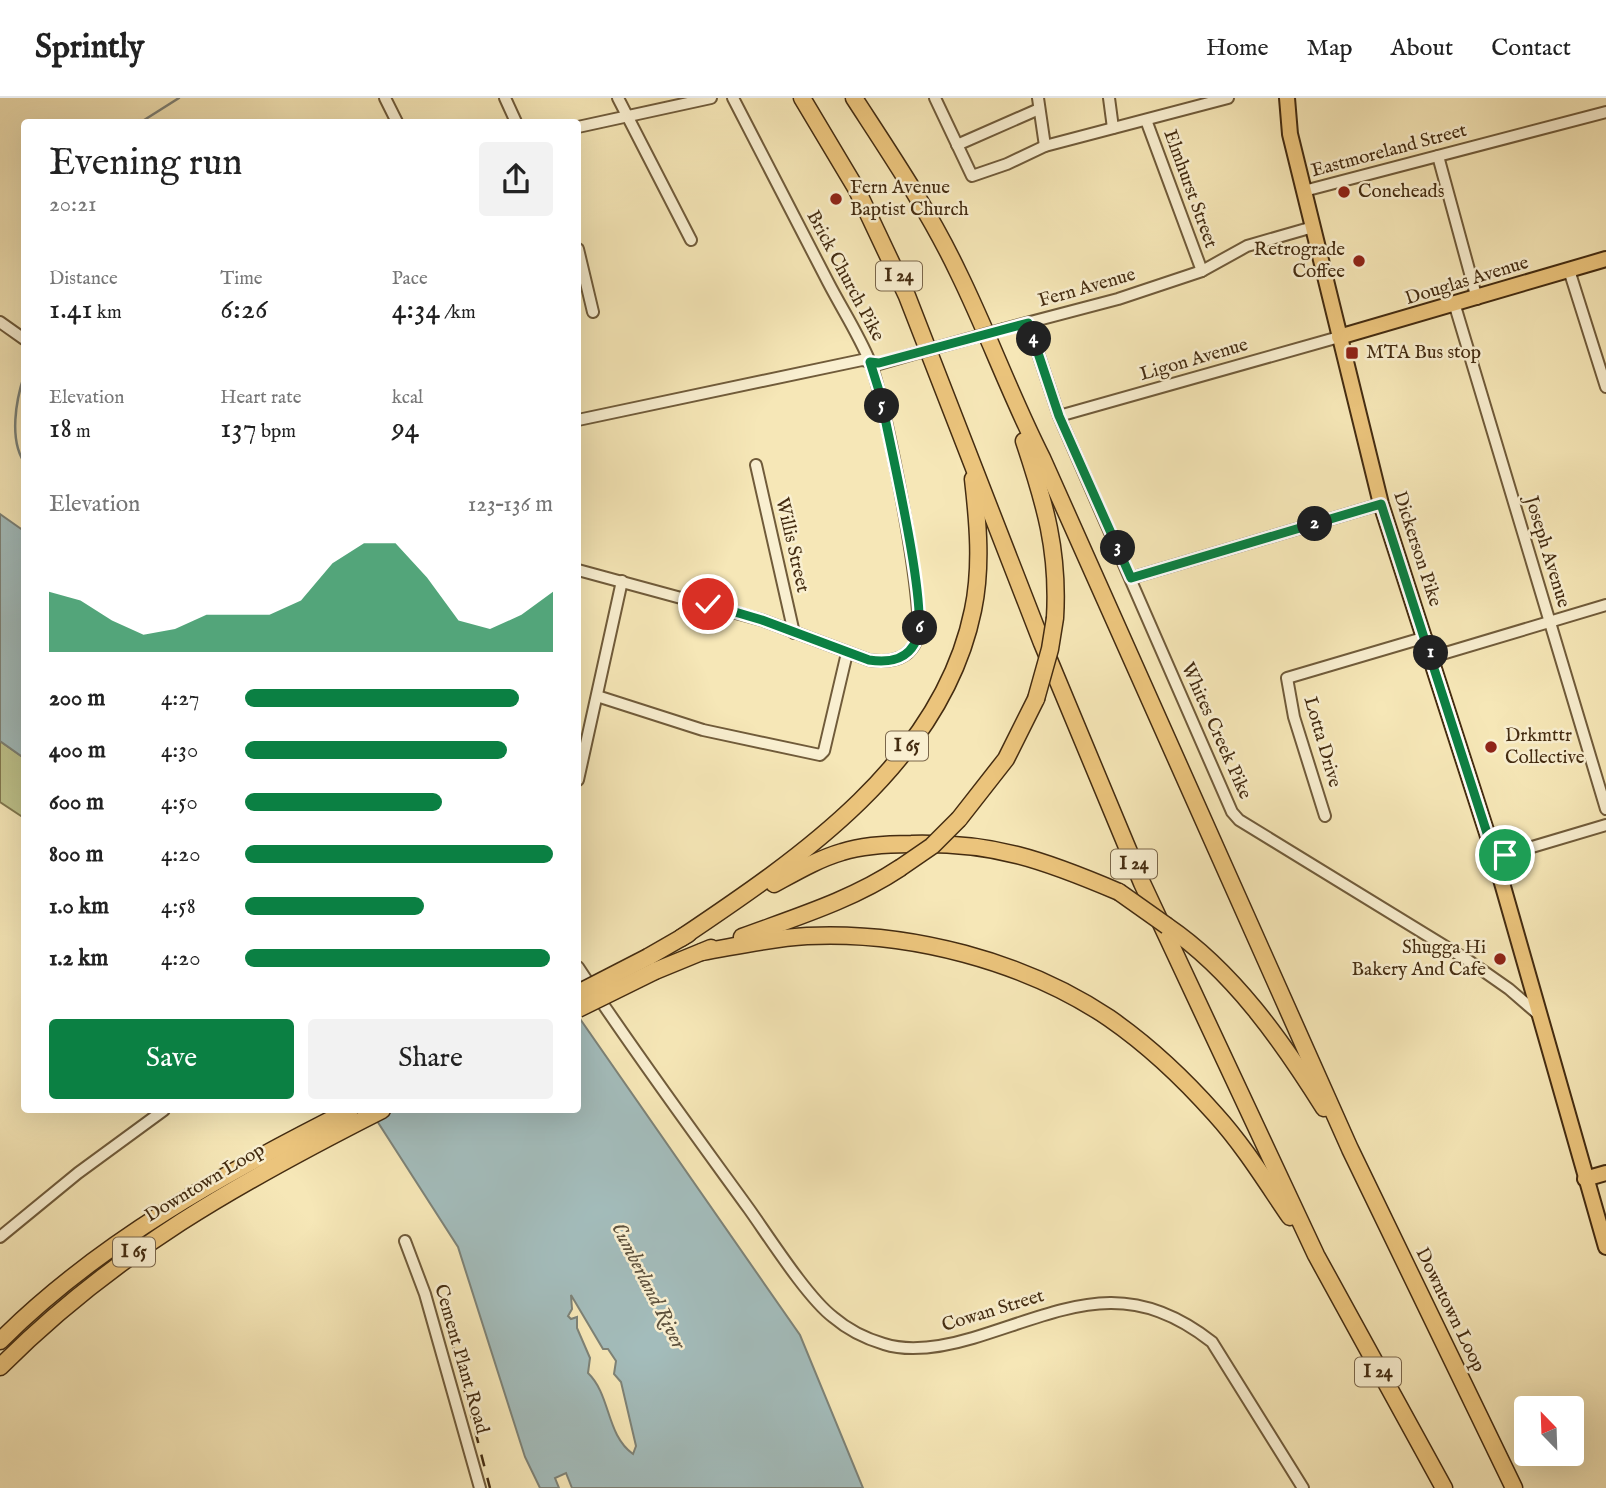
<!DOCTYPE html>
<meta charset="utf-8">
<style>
:root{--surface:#fff;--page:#f2f2f2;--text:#222;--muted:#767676;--line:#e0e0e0;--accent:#0b8043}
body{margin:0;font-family:"IM FELL English",serif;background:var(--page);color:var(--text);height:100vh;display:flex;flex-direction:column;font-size:26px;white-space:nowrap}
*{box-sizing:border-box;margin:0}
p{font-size:23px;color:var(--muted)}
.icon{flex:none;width:38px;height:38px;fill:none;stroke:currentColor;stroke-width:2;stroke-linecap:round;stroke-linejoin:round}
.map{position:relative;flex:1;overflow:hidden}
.panel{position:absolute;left:21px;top:21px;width:560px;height:994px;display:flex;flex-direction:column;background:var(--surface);border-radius:7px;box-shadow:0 7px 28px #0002}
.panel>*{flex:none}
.needle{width:46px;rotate:337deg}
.tools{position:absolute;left:1514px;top:1298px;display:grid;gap:14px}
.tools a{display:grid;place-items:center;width:70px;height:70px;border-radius:7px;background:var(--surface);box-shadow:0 7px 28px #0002;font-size:35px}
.pin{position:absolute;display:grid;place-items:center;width:60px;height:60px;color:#fff;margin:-30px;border:4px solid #fff;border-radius:50%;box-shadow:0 2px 7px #0007}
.km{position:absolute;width:35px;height:35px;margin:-18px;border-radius:50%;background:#222;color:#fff;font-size:19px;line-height:35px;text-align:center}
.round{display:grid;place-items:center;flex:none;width:74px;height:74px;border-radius:7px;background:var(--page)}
.summary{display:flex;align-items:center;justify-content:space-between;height:119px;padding:0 28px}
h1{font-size:38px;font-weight:600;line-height:52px}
.figures{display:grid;grid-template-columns:repeat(3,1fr);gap:10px;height:119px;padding:7px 28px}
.figures div{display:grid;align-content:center}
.figures b{font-size:30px;font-weight:600}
.figures small{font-size:19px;font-weight:400}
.figures p{font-size:19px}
.chart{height:196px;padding:14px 28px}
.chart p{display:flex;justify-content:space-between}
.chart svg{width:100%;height:126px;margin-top:7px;fill:var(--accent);opacity:.7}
.action{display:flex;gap:14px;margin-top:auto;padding:14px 28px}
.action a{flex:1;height:80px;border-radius:7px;background:var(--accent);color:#fff;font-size:28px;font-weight:600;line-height:80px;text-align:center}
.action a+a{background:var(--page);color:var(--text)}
ul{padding:0 28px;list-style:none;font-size:23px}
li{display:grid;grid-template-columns:112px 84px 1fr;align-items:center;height:52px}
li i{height:18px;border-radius:9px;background:var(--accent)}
header{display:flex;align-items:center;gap:42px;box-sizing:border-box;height:98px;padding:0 35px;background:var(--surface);border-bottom:2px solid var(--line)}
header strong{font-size:33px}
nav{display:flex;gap:38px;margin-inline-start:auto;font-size:24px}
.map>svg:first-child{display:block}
.green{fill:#c0c48c;stroke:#82784e;stroke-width:2}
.water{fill:#a3bcbb;stroke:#7d8277;stroke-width:2;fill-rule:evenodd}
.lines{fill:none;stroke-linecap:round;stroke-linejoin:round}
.stream{stroke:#7d8277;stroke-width:2.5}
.minor-casing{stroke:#705b3a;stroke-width:14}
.major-casing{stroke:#442c11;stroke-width:18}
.highway-casing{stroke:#442c11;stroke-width:19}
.minor{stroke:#f9efd0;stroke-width:10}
.major{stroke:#ebc47c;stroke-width:14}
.highway{stroke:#ebc47c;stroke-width:16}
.rail{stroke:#442c11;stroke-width:2.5;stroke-dasharray:12 12;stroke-linecap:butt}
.minor-bridge-casing{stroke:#705b3a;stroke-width:14;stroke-linecap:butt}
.highway-bridge-casing{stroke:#442c11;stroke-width:19;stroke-linecap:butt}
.minor-bridge{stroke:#f9efd0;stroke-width:10}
.highway-bridge{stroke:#ebc47c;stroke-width:16}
.route-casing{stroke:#fff;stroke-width:14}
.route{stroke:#0b8043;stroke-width:9}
.poi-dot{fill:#8f2418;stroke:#f9efd0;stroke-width:2.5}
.labels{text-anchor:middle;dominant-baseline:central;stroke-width:5;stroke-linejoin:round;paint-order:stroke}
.shield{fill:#f9efd0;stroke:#7a664a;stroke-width:2}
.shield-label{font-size:18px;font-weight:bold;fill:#442c11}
.street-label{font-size:19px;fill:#442c11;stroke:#f9efd0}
.poi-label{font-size:19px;fill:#442c11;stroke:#f9efd0;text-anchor:start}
.water-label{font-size:21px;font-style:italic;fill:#5c503c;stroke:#f9efd0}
</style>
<header>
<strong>Sprintly</strong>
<nav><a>Home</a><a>Map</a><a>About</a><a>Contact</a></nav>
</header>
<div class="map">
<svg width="1606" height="1390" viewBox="0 0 1606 1390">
<rect width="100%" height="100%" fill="#f6e7b7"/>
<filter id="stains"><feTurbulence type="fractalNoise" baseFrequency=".00286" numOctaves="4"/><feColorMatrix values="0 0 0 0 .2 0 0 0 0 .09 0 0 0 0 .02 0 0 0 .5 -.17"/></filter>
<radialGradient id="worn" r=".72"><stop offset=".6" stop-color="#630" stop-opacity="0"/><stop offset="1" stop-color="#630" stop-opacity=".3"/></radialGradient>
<polygon class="green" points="0,643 24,660 24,720 0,704"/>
<g class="water">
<polygon points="0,416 24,433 24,660 0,643"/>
<path d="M578,918L800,1237L863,1390H572L566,1375L555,1380L559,1390H540L525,1359L458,1149L370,1012H578ZM571,1197L603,1251H608L616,1263L614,1276L621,1284L636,1348L633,1356C606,1337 611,1297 588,1275L590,1260L577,1230V1219L571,1221L568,1218L572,1211Z"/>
</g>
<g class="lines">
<g class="stream">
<polyline points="141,24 179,0"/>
<path d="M24,278C16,302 9,341 24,364"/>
</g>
<g class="minor-casing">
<g id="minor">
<polyline points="385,0 397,24"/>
<polyline points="505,0 516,24"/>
<polyline points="618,0 691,142"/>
<polyline points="935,0 972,78 1007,66 1045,48 1228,0"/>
<polyline points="1038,0 1045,48"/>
<polyline points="1109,0 1113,30"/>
<polyline points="1146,22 1202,173"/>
<polyline points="578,29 711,0"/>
<polyline points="957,47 1039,11"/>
<polyline points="1438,58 1477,201"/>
<polyline points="1304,93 1606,14"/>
<polyline points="578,151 593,214"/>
<polyline points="1569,172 1606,289"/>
<polyline points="1455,208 1606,711"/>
<polyline points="0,224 24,241"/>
<polyline points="1028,225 1059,318 1232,714 1239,722 1469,863 1509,891 1538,916"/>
<polyline points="1004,231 1118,201 1202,173 1247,148 1313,129"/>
<polyline points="1059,318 1339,239"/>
<polyline points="578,322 862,262 879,266 910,257"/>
<polyline points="756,367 794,535"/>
<path d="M578,472L762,522L869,562C889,565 909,562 917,541C927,515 884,297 870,264C859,237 842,211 828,184C796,123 765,61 733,0"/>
<polyline points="1131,480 1381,406"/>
<polyline points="1432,559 1606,507"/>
<polyline points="597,598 703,632 820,657 824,653 847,555"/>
<polyline points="578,682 622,483"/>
<polyline points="1325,718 1294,619 1287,580 1426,539"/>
<polyline points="1495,760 1606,727"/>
<path d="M578,869C632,951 691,1031 749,1111C769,1139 807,1199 833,1219C847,1231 867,1241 884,1246C912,1255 946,1248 973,1240C1065,1212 1125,1176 1212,1244L1303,1390"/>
<polyline points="0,1139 78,1075 164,1012"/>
<polyline points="405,1143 425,1196 480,1390"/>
</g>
</g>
<g class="major-casing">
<g id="major">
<polyline points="1287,0 1290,36 1381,406 1494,757 1606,1149"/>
<polyline points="1339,239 1606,161"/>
<polyline points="1585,1081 1606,1075"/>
</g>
</g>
<g class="highway-casing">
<g id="highway">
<polyline points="802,0 857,92 907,198 1042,545 1142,785 1316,1157 1444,1390"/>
<path d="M854,0C891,57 929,113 958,174C988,235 1011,299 1042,360L1350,1051L1514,1390"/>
<path d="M1024,343C1045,406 1059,453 1055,520"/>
<polyline points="959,721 1006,661 1036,601"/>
<path d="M774,786C796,774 818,761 842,754C864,747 889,746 911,746C994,744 1044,762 1119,794"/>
<path d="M1167,828C1233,873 1282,943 1324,1010"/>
<path d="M742,839C796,819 852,802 900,770"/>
<path d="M681,840C800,760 942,664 973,512C982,469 978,425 973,381"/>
<path d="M702,854C737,848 772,840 807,838C909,833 1024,863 1109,920C1148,947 1184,981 1215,1016C1244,1048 1266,1084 1290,1119"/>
<polyline points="648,859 688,836"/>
<polyline points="655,873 711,850"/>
<path d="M0,1243C100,1143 225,1075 350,1012"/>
<path d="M0,1269C116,1153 238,1085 382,1012"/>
</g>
</g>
<use href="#minor" class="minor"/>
<use href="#major" class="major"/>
<use href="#highway" class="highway"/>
<polyline class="rail" points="439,1194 490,1390"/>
<g class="minor-bridge-casing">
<polyline id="minor-bridge" points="910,257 1004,231"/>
</g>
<g class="highway-bridge-casing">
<g id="highway-bridge">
<polyline points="1036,601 1050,551 1055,520"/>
<polyline points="900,770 932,748 959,721"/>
<polyline points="1119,794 1167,828"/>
<polyline points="578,895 648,859"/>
<polyline points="578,911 655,873"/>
</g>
</g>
<use href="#minor-bridge" class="minor-bridge"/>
<use href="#highway-bridge" class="highway-bridge"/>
</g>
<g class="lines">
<g class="route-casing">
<path id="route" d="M708,506L762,522L869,562C890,565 909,562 917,540C929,510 888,338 880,296L870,264L879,265L1028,225L1059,318L1131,480L1381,406L1495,760L1505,757"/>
</g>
<use href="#route" class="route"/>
</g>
<g class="poi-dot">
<circle cx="1344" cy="94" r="7"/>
<circle cx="836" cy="101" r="7"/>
<circle cx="1359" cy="163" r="7"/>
<rect x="1345" y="248" width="14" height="14" rx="3.5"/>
<circle cx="1491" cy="649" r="7"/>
<circle cx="1500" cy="861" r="7"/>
</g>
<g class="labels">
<g class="shield">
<rect x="876" y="163.5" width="46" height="29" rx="5"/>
<rect x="886" y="633.5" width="42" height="29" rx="5"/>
<rect x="1111" y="751.5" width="46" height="29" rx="5"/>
<rect x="113" y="1139.5" width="42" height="29" rx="5"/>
<rect x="1355" y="1259.5" width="46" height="29" rx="5"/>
</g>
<g class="shield-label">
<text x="899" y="178">I 24</text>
<text x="907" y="648">I 65</text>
<text x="1134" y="766">I 24</text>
<text x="134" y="1154">I 65</text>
<text x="1378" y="1274">I 24</text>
</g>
<g class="street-label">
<text transform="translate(1389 53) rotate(-15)">Eastmoreland Street</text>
<text transform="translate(1190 91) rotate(70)">Elmhurst Street</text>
<text transform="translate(845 178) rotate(62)">Brick Church Pike</text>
<text transform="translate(1467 183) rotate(-17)">Douglas Avenue</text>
<text transform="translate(1087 190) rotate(-16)">Fern Avenue</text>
<text transform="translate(1194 262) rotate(-16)">Ligon Avenue</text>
<text transform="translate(792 447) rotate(77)">Willis Street</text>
<text transform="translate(1417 451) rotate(72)">Dickerson Pike</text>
<text transform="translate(1547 454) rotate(73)">Joseph Avenue</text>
<text transform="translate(1216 633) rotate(66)">Whites Creek Pike</text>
<text transform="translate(1322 644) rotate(74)">Lotta Drive</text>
<text transform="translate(205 1085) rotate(-31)">Downtown Loop</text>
<text transform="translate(1450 1212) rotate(64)">Downtown Loop</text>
<text transform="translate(993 1213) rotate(-17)">Cowan Street</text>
<text transform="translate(461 1261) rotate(74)">Cement Plant Road</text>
</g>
<g class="poi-label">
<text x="850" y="90">Fern Avenue<tspan x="850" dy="22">Baptist Church</tspan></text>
<text x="1358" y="94">Coneheads</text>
<text x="1345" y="152" text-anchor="end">Retrograde<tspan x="1345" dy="22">Coffee</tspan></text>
<text x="1366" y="255">MTA Bus stop</text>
<text x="1505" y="638">Drkmttr<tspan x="1505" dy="22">Collective</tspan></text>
<text x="1486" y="850" text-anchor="end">Shugga Hi<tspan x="1486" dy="22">Bakery And Cafe</tspan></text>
</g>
<g class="water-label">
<text transform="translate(648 1188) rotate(63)">Cumberland River</text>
</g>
</g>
<rect width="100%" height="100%" filter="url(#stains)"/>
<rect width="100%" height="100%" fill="url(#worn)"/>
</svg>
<div class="tools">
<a><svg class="needle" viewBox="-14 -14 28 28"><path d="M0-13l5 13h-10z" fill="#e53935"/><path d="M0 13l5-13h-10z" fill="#767676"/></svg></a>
</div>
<div class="pin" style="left:1505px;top:757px;background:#1e9e55"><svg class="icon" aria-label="arrive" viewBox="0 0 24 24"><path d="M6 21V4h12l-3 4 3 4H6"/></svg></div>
<div class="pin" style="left:708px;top:506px;background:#d93025"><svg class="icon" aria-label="check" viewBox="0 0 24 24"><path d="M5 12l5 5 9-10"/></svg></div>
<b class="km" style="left:1431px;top:555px">1</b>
<b class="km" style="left:1315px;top:426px">2</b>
<b class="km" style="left:1118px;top:450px">3</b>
<b class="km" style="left:1034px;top:241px">4</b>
<b class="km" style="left:882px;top:308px">5</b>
<b class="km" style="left:920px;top:530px">6</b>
<section class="panel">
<div class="summary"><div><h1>Evening run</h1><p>20:21</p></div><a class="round"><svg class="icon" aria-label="share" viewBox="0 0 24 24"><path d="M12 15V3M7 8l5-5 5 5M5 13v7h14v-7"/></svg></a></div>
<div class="figures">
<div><p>Distance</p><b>1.41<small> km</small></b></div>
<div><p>Time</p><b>6:26</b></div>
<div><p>Pace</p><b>4:34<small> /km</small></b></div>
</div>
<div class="figures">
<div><p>Elevation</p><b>18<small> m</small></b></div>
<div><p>Heart rate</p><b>137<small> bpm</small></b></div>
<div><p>kcal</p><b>94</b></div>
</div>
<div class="chart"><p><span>Elevation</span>123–136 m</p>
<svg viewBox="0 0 160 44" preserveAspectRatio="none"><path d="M0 44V23L10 26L20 33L30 38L40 36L50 31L60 31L70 31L80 26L90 13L100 6L110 6L120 18L130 33L140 36L150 31L160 23V44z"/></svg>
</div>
<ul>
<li><b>200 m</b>4:27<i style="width:89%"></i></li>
<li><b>400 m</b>4:30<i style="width:85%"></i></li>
<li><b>600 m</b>4:50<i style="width:64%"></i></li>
<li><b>800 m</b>4:20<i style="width:100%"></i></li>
<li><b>1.0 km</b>4:58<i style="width:58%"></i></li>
<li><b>1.2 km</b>4:20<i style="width:99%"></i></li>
</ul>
<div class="action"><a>Save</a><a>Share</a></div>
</section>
</div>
